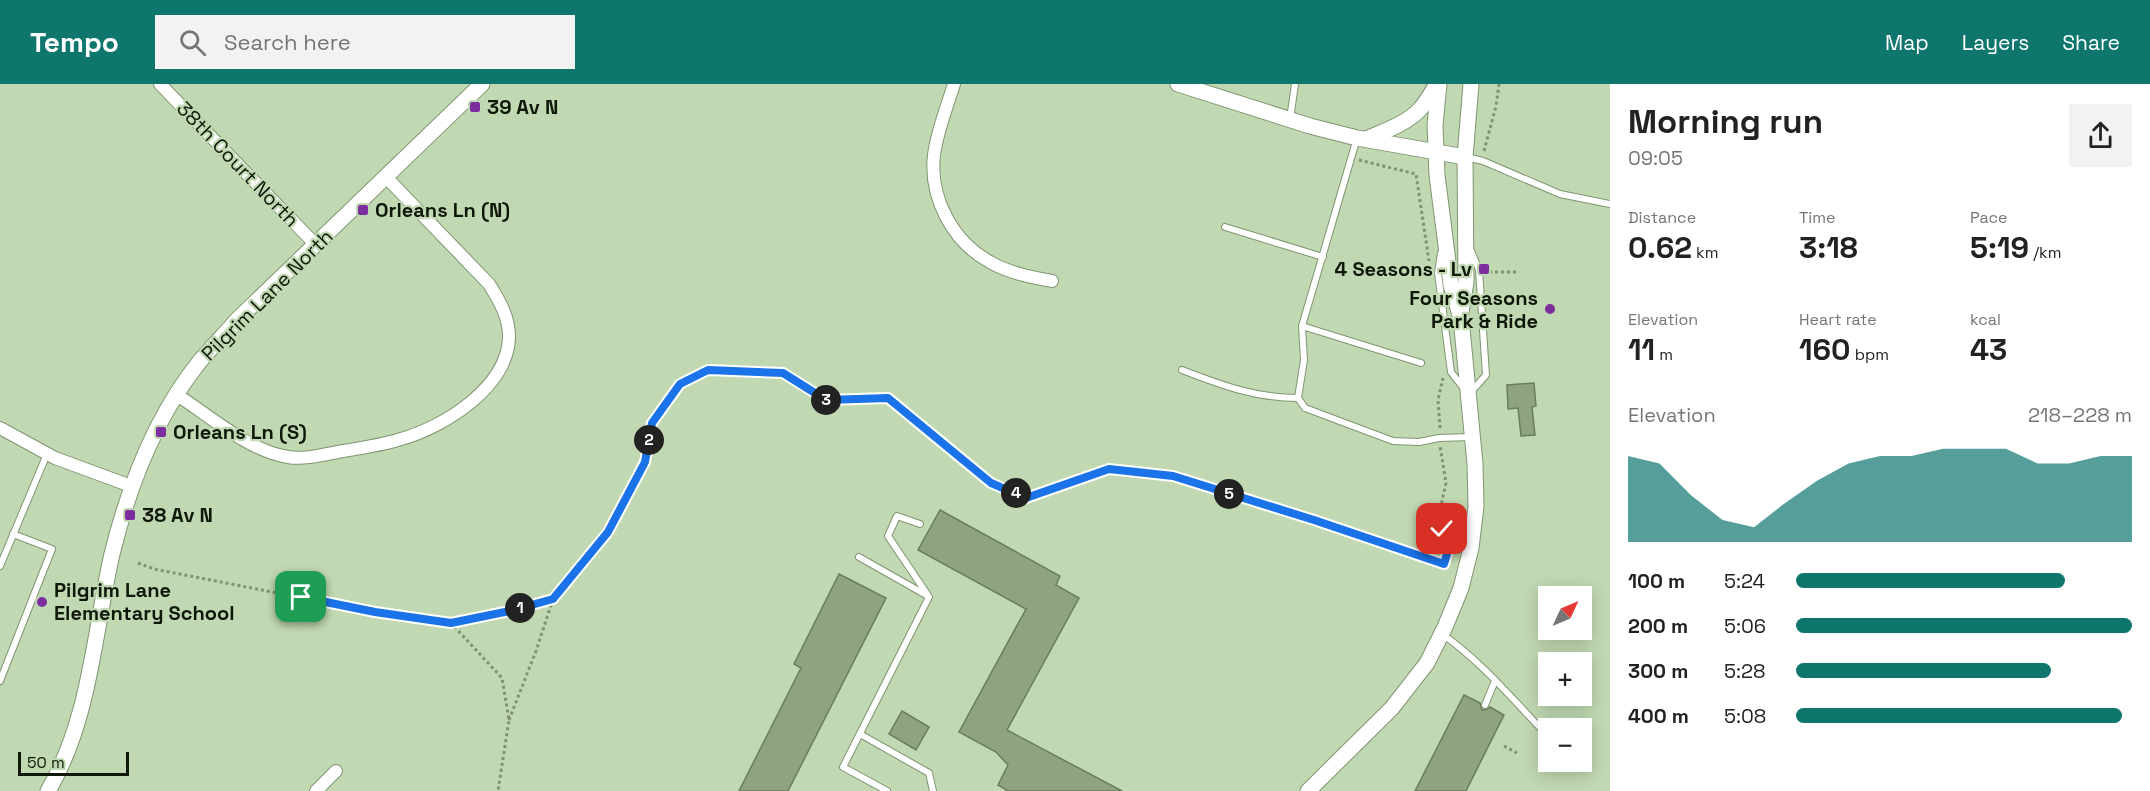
<!DOCTYPE html>
<meta charset="utf-8">
<style>
:root{--surface:#fff;--page:#f2f2f2;--text:#222;--muted:#767676;--accent:#0f766e}
body{margin:0;font-family:"Space Grotesk",sans-serif;background:var(--page);color:var(--text);height:100vh;display:flex;flex-direction:column;font-size:22px;white-space:nowrap}
*{box-sizing:border-box;margin:0}
p{font-size:20px;color:var(--muted)}
.icon{flex:none;width:33px;height:33px;fill:none;stroke:currentColor;stroke-width:2;stroke-linecap:round;stroke-linejoin:round}
.map{position:relative;flex:1;overflow:hidden}
.details{display:flex;flex-direction:column;background:var(--surface);width:540px}
.details>*{flex:none}
.needle{width:39px;rotate:46deg}
.fabs{position:absolute;left:1538px;top:502px;display:grid;gap:12px}
.fabs a{display:grid;place-items:center;width:54px;height:54px;border-radius:0px;background:var(--surface);box-shadow:0 3px 15px #0003;font-size:30px}
.scale{position:absolute;left:18px;bottom:15px;width:111px;box-sizing:border-box;padding-left:6px;border:3px solid #0f1709;border-top:0;font-size:16px;line-height:21px;white-space:nowrap;color:#0f1709;-webkit-text-stroke:4px #c1d9b2;paint-order:stroke}
.pin{position:absolute;display:grid;place-items:center;width:51px;height:51px;color:#fff;margin:-26px;border-radius:12px;box-shadow:0 3px 9px #0006}
.km{position:absolute;width:30px;height:30px;margin:-15px;border-radius:50%;background:#222;color:#fff;font-size:16px;line-height:30px;text-align:center}
.round{display:grid;place-items:center;flex:none;width:63px;height:63px;border-radius:0px;background:var(--page)}
.overview{display:flex;align-items:center;justify-content:space-between;height:102px;padding:0 18px}
h1{font-size:33px;font-weight:800;line-height:45px}
.metrics{display:grid;grid-template-columns:repeat(3,1fr);gap:9px;height:102px;padding:6px 18px}
.metrics div{display:grid;align-content:center}
.metrics b{font-size:30px;font-weight:800}
.metrics small{font-size:16px;font-weight:400}
.metrics p{font-size:16px}
.chart{height:168px;padding:12px 18px}
.chart p{display:flex;justify-content:space-between}
.chart svg{width:100%;height:108px;margin-top:6px;fill:var(--accent);opacity:.7}
ul{padding:0 18px;list-style:none;font-size:20px}
li{display:grid;grid-template-columns:96px 72px 1fr;align-items:center;height:45px}
li i{height:15px;border-radius:8px;background:var(--accent)}
header{display:flex;align-items:center;gap:36px;box-sizing:border-box;height:84px;padding:0 30px;background:var(--accent);color:#fff}
header strong{font-size:28px}
nav{display:flex;gap:33px;margin-inline-start:auto;font-size:21px}
.search{width:420px;height:54px;background:var(--page);display:flex;align-items:center;gap:15px;box-sizing:border-box;padding:0 21px;border-radius:0px;color:var(--muted);font-size:22px}
main{display:flex;flex:1;min-height:0}
.map>svg:first-child{display:block}
.building{fill:#8da47f;stroke:#697e5b;stroke-width:1.5}
.lines{fill:none;stroke-linecap:round;stroke-linejoin:round}
.service-casing{stroke:#7f9571;stroke-width:8}
.minor-casing{stroke:#7f9571;stroke-width:14}
.tertiary-casing{stroke:#7f9571;stroke-width:17}
.path{stroke:#809274;stroke-width:3;stroke-dasharray:3 3;stroke-linecap:butt}
.service{stroke:#fff;stroke-width:6}
.minor{stroke:#fff;stroke-width:12}
.tertiary{stroke:#fff;stroke-width:15}
.route-casing{stroke:#fff;stroke-width:12}
.route{stroke:#1a73e8;stroke-width:8}
.poi-dot{fill:#7c2d9e;stroke:#c1d9b2;stroke-width:2}
.labels{text-anchor:middle;dominant-baseline:central;stroke-width:4.5;stroke-linejoin:round;paint-order:stroke}
.poi-label{font-size:20px;font-weight:bold;fill:#0f1709;stroke:#c1d9b2;text-anchor:start}
.street-label{font-size:20px;fill:#0f1709;stroke:#c1d9b2}
</style>
<header>
<strong>Tempo</strong>
<div class="search"><svg class="icon" aria-label="search" viewBox="0 0 24 24"><circle cx="10" cy="10" r="6"/><path d="M15 15l6 6"/></svg>Search here</div>
<nav><a>Map</a><a>Layers</a><a>Share</a></nav>
</header>
<main>
<div class="map">
<svg width="1610" height="707" viewBox="0 0 1610 707">
<rect width="100%" height="100%" fill="#c1d9b2"/>
<g class="building">
<polygon points="1534,299 1536,322 1532,323 1535,351 1521,352 1518,324 1508,325 1507,301"/>
<polygon points="940,426 1060,492 1056,501 1079,514 1007,646 1122,707 1008,707 998,701 1008,681 996,668 959,648 1026,525 918,466"/>
<polygon points="839,490 886,514 788,707 739,707 801,584 794,580"/>
<polygon points="1464,611 1480,619 1482,626 1486,626 1490,623 1504,631 1466,707 1415,707"/>
<polygon points="902,627 929,643 916,666 889,650"/>
</g>
<g class="lines">
<g class="service-casing">
<g id="service">
<polyline points="1290,35 1295,0"/>
<polyline points="1357,54 1302,242 1304,276 1298,314 1305,324 1393,357 1419,358 1439,354 1473,353"/>
<polyline points="1466,73 1483,77 1560,110 1610,120"/>
<polyline points="1225,143 1323,173"/>
<polyline points="1471,167 1479,186 1486,291 1471,308"/>
<polyline points="1441,169 1438,189 1451,288 1465,306"/>
<polyline points="1302,242 1421,279"/>
<path d="M1182,286C1221,301 1255,314 1298,314"/>
<polyline points="859,473 926,511"/>
<polyline points="0,482 47,370"/>
<path d="M1442,550C1482,578 1514,617 1548,652"/>
<polyline points="0,597 52,465 13,450"/>
<polyline points="1485,621 1495,597"/>
<polyline points="860,650 929,689 933,707"/>
<polyline points="887,707 843,683 929,513 888,452 897,432 920,440"/>
</g>
</g>
<g class="minor-casing">
<g id="minor">
<polyline points="160,0 316,161"/>
<path d="M954,0C947,23 937,47 934,71C929,114 953,158 990,178C1009,189 1031,193 1052,197"/>
<path d="M177,311C210,332 249,367 288,373C305,376 326,370 343,367C362,364 382,361 401,355C444,343 506,304 509,255C510,234 499,216 489,200L386,93"/>
<polyline points="0,344 55,374 131,402"/>
<polyline points="316,707 336,687"/>
</g>
</g>
<g class="tertiary-casing">
<g id="tertiary">
<polyline points="1178,0 1310,42 1357,54 1465,73"/>
<path d="M1366,55C1384,47 1407,40 1421,24C1427,17 1432,8 1437,0"/>
<polyline points="1461,228 1466,198 1465,73 1471,0"/>
<path d="M48,707C90,636 94,549 112,470C129,401 155,333 200,277C212,263 225,250 237,236L482,0"/>
<polyline points="1308,707 1392,624 1427,579 1445,543 1461,504 1471,464 1476,422 1475,380 1461,234 1451,201 1437,91 1435,41 1439,0"/>
</g>
</g>
<g class="path">
<polyline points="1484,67 1496,22 1499,0"/>
<polyline points="1359,76 1416,90 1429,177"/>
<polyline points="1489,188 1517,188"/>
<polyline points="1440,344 1438,316 1443,294"/>
<polyline points="138,479 154,485 375,528 451,539 502,594 509,636 498,707"/>
<polyline points="451,539 510,527 553,515"/>
<polyline points="509,636 536,567 553,515 608,448 645,378 652,339 680,300 708,286 783,289 826,316 888,314 991,399 1026,414 1109,385 1173,392 1314,436 1444,480 1447,470 1442,445 1441,422 1446,399 1440,362"/>
<polyline points="1504,662 1517,669"/>
</g>
<use href="#service" class="service"/>
<use href="#minor" class="minor"/>
<use href="#tertiary" class="tertiary"/>
</g>
<g class="lines">
<g class="route-casing">
<polyline id="route" points="301,513 375,528 451,539 510,527 553,515 608,448 645,378 652,339 680,300 708,286 783,289 826,316 888,314 991,399 1026,414 1109,385 1173,392 1314,436 1444,480 1447,470 1442,445"/>
</g>
<use href="#route" class="route"/>
</g>
<g class="poi-dot">
<rect x="469" y="17" width="12" height="12" rx="3"/>
<rect x="357" y="120" width="12" height="12" rx="3"/>
<rect x="1478" y="179" width="12" height="12" rx="3"/>
<circle cx="1550" cy="225" r="6"/>
<rect x="155" y="342" width="12" height="12" rx="3"/>
<rect x="124" y="425" width="12" height="12" rx="3"/>
<circle cx="42" cy="518" r="6"/>
</g>
<g class="labels">
<g class="poi-label">
<text x="487" y="23">39 Av N</text>
<text x="375" y="126">Orleans Ln (N)</text>
<text x="1472" y="185" text-anchor="end">4 Seasons - Lv</text>
<text x="1538" y="214" text-anchor="end">Four Seasons<tspan x="1538" dy="23">Park &amp; Ride</tspan></text>
<text x="173" y="348">Orleans Ln (S)</text>
<text x="142" y="431">38 Av N</text>
<text x="54" y="506">Pilgrim Lane<tspan x="54" dy="23">Elementary School</tspan></text>
</g>
<g class="street-label">
<text transform="translate(238 80) rotate(46)">38th Court North</text>
<text transform="translate(267 211) rotate(-45)">Pilgrim Lane North</text>
</g>
</g>
</svg>
<div class="fabs">
<a><svg class="needle" viewBox="-14 -14 28 28"><path d="M0-13l5 13h-10z" fill="#e53935"/><path d="M0 13l5-13h-10z" fill="#767676"/></svg></a>
<a>+</a>
<a>−</a>
</div>
<div class="scale">50 m</div>
<div class="pin" style="left:301px;top:513px;background:#1e9e55"><svg class="icon" aria-label="arrive" viewBox="0 0 24 24"><path d="M6 21V4h12l-3 4 3 4H6"/></svg></div>
<div class="pin" style="left:1442px;top:445px;background:#d93025"><svg class="icon" aria-label="check" viewBox="0 0 24 24"><path d="M5 12l5 5 9-10"/></svg></div>
<b class="km" style="left:520px;top:524px">1</b>
<b class="km" style="left:649px;top:356px">2</b>
<b class="km" style="left:826px;top:316px">3</b>
<b class="km" style="left:1016px;top:409px">4</b>
<b class="km" style="left:1229px;top:410px">5</b>
</div>
<section class="details">
<div class="overview"><div><h1>Morning run</h1><p>09:05</p></div><a class="round"><svg class="icon" aria-label="share" viewBox="0 0 24 24"><path d="M12 15V3M7 8l5-5 5 5M5 13v7h14v-7"/></svg></a></div>
<div class="metrics">
<div><p>Distance</p><b>0.62<small> km</small></b></div>
<div><p>Time</p><b>3:18</b></div>
<div><p>Pace</p><b>5:19<small> /km</small></b></div>
</div>
<div class="metrics">
<div><p>Elevation</p><b>11<small> m</small></b></div>
<div><p>Heart rate</p><b>160<small> bpm</small></b></div>
<div><p>kcal</p><b>43</b></div>
</div>
<div class="chart"><p><span>Elevation</span>218–228 m</p>
<svg viewBox="0 0 160 44" preserveAspectRatio="none"><path d="M0 44V9L10 12L20 25L30 35L40 38L50 28L60 19L70 12L80 9L90 9L100 6L110 6L120 6L130 12L140 12L150 9L160 9V44z"/></svg>
</div>
<ul>
<li><b>100 m</b>5:24<i style="width:80%"></i></li>
<li><b>200 m</b>5:06<i style="width:100%"></i></li>
<li><b>300 m</b>5:28<i style="width:76%"></i></li>
<li><b>400 m</b>5:08<i style="width:97%"></i></li>
</ul>
</section>
</main>
